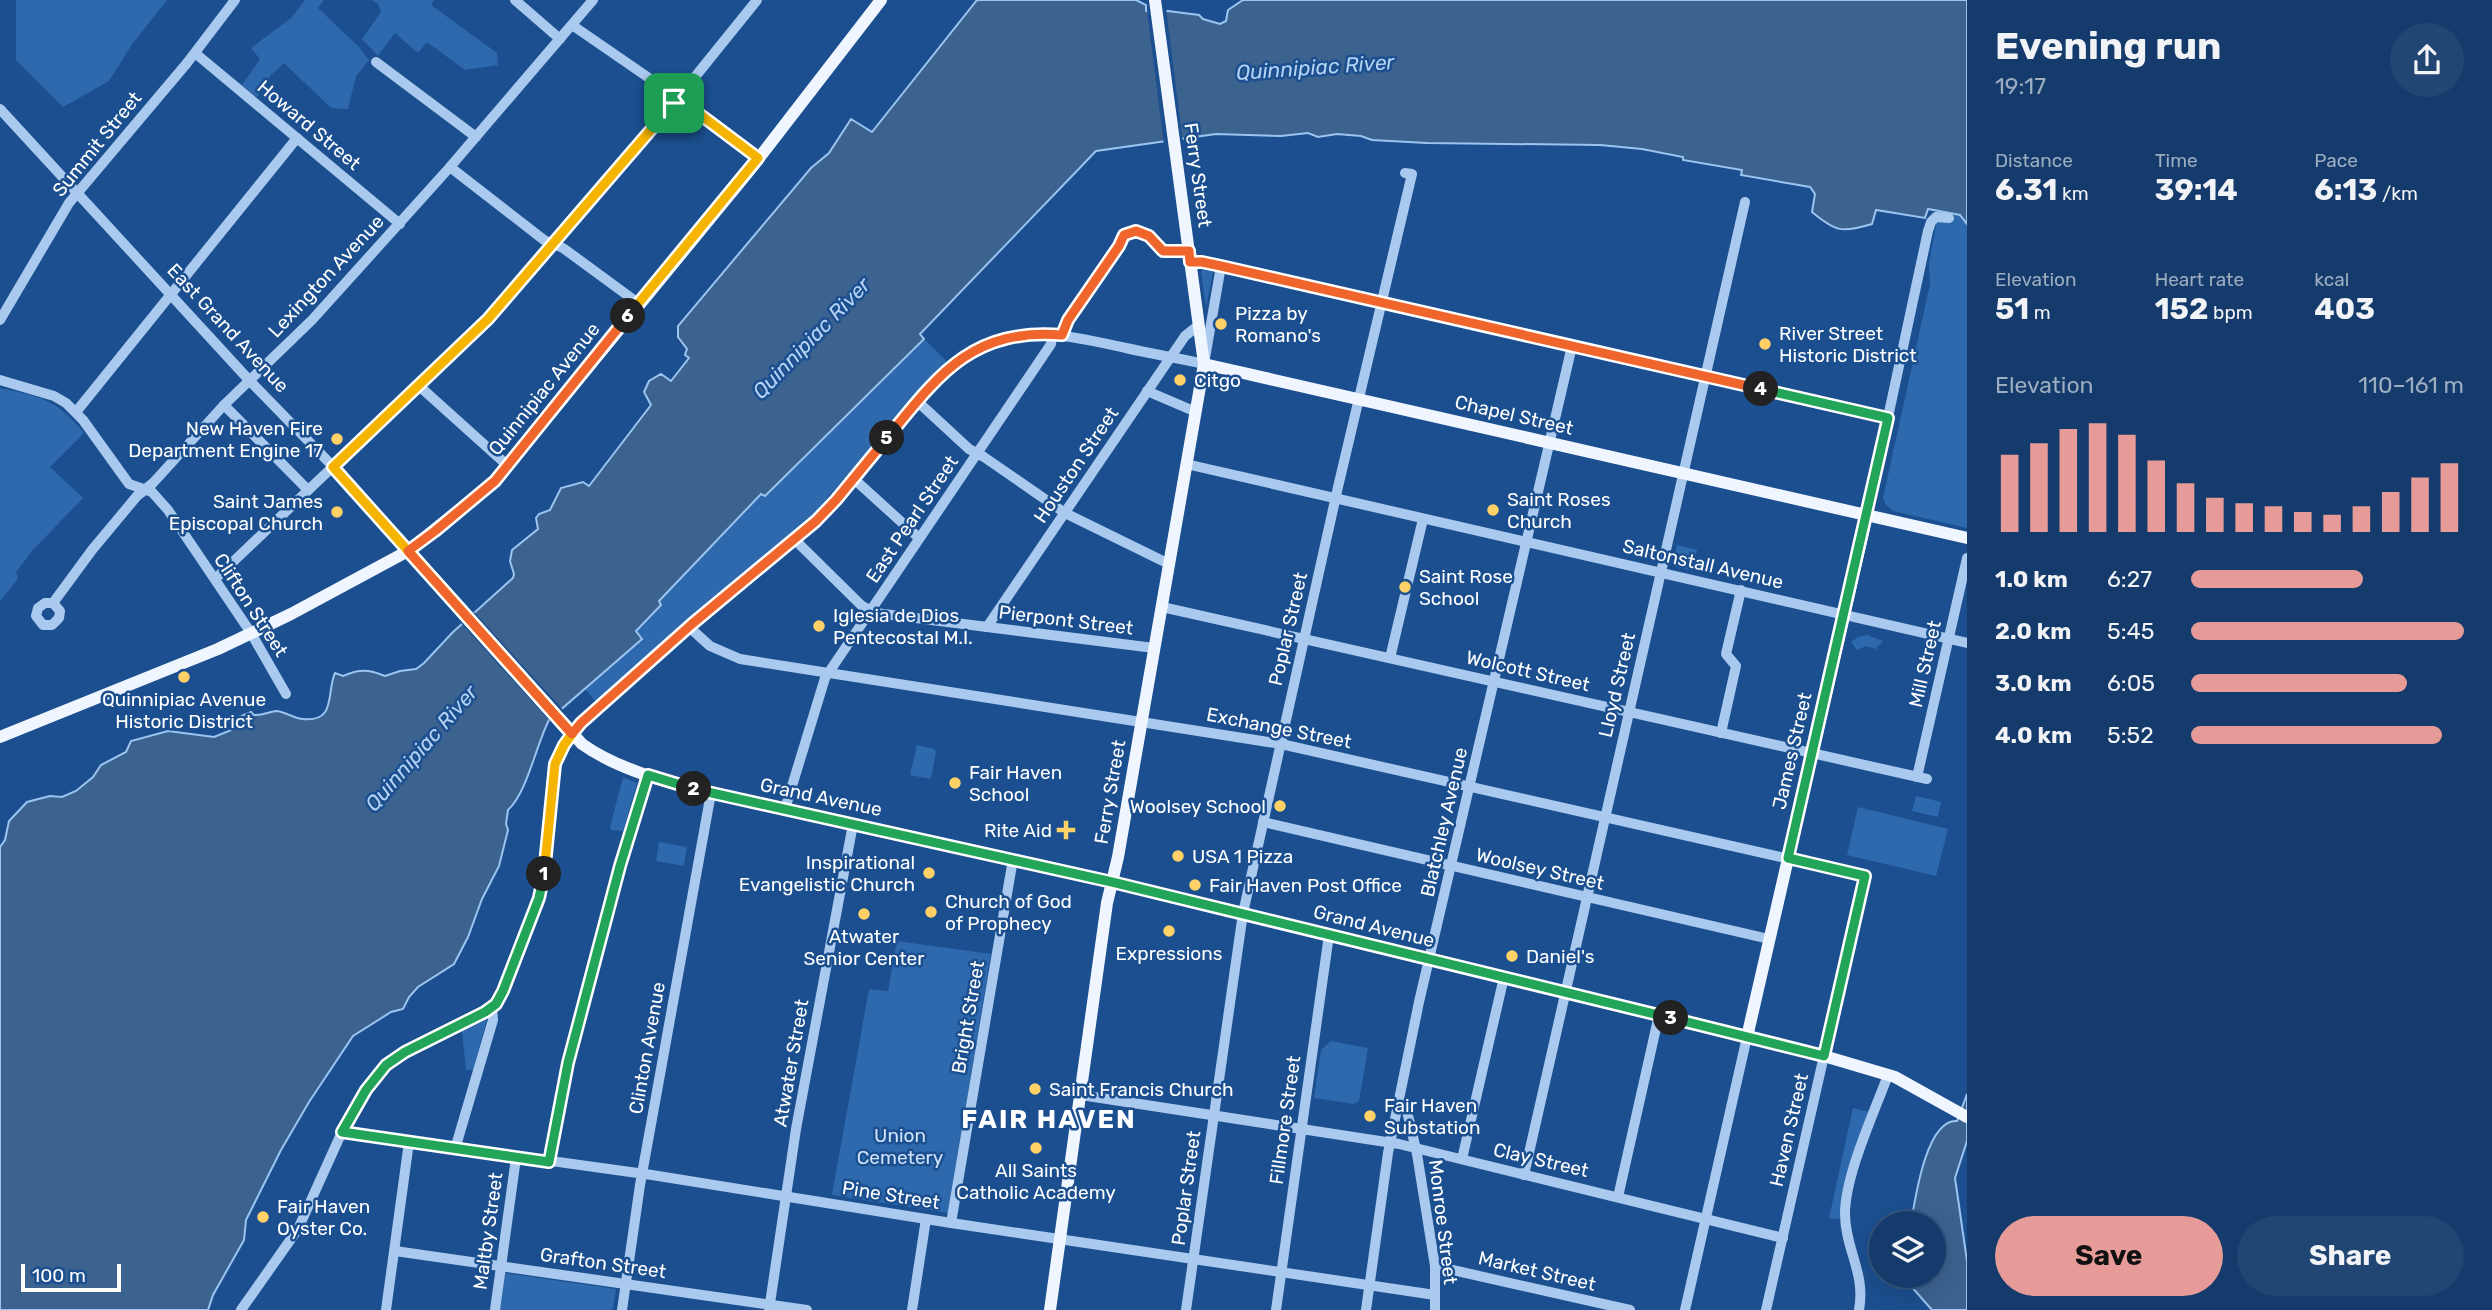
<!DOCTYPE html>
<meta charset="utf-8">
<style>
:root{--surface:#143b6b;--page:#214673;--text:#f1f3f6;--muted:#9dadc1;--line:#33557e;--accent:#e69b98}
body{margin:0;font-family:Rubik,sans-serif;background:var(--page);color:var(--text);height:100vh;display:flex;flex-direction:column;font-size:26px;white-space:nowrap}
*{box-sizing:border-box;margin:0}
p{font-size:23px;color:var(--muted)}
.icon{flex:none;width:38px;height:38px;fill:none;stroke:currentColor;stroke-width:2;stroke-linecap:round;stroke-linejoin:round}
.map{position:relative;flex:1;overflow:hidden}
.details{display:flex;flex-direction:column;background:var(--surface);width:525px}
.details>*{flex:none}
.buttons{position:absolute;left:1869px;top:1211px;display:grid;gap:14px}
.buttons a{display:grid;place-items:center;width:77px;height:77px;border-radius:50%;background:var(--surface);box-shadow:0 7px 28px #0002,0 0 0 2px var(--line);font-size:35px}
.scale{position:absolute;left:21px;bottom:18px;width:100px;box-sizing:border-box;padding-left:7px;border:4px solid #fff;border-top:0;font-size:19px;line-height:24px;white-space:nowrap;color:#fff;-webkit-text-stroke:5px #1b4f8f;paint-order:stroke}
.pin{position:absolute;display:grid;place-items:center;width:60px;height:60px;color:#fff;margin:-30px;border-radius:14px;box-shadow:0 4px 10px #0006}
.km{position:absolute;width:35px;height:35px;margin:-18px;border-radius:50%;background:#222;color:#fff;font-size:19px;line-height:35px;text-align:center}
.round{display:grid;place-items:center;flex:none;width:74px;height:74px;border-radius:37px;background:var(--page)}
.headline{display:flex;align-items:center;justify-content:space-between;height:119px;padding:0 28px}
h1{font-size:38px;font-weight:700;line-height:52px}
.figures{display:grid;grid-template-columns:repeat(3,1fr);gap:10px;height:119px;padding:7px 28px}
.figures div{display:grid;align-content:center}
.figures b{font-size:30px;font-weight:700}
.figures small{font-size:19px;font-weight:400}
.figures p{font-size:19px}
.chart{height:196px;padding:14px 28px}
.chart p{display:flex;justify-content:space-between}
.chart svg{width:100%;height:126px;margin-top:7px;stroke:var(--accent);stroke-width:6}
.button{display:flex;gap:14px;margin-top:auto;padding:14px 28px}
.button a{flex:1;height:80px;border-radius:42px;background:var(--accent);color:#111;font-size:28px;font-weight:700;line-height:80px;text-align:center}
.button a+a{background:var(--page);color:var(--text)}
ul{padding:0 28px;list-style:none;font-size:23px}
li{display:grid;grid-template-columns:112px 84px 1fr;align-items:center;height:52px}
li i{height:18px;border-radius:9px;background:var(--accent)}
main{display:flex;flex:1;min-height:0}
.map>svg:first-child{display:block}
.green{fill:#2e69ad}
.water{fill:#3c6290;stroke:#9cc4f0;stroke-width:2}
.pier{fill:#1b4f8f}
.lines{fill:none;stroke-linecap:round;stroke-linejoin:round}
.minor{stroke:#a9c9ee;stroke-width:10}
.major{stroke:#f0f6ff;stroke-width:12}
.split-1-casing{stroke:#fff;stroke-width:14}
.split-2-casing{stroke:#fff;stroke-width:14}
.split-3-casing{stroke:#fff;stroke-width:14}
.split-4-casing{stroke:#fff;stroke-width:14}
.split-5-casing{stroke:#fff;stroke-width:14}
.split-6-casing{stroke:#fff;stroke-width:14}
.split-7-casing{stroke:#fff;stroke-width:14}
.split-1{stroke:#f5b400;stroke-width:9}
.split-2{stroke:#22a559;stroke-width:9}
.split-3{stroke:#22a559;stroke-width:9}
.split-4{stroke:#22a559;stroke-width:9}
.split-5{stroke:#f0652b;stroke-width:9}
.split-6{stroke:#f0652b;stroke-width:9}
.split-7{stroke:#f5b400;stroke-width:9}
.poi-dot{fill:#ffd166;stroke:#1b4f8f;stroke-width:2.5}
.labels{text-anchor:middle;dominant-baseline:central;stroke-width:5;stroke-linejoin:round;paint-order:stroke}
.street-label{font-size:19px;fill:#fff;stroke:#1b4f8f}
.poi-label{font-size:19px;fill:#fff;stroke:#1b4f8f;text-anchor:start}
.park-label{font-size:19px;fill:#cfe3fa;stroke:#1b4f8f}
.water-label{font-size:21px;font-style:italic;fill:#b5d3f5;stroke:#1b4f8f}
.district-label{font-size:26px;font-weight:bold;letter-spacing:2px;fill:#fff;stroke:#1b4f8f}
</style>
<main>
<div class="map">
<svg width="1967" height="1310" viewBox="0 0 1967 1310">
<rect width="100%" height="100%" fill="#1b4f8f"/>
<g class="green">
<polygon points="16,0 167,0 133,43 109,81 63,107 16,60"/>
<polygon points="305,0 324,0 318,8 360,48 369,60 356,76 348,109 331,108 284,63 271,75 257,97 242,85 260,59 251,48 291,18"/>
<polygon points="372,0 434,0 431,5 497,53 498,65 465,70 427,42 418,53 395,33 378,56 362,39 381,12 378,4"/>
<polygon points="1939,211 1960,215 1967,224 1967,528 1893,511 1886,505 1883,498 1930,284 1929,262"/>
<polygon points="1204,268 1213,272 1206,308 1201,272"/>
<polygon points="924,339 947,362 932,375 813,515 596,702 585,689 641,639 636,631 661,605 659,602 761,493 765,496"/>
<path d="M0,388C42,397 56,399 84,433L50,467L83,498L33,550L16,572L18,579L0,601Z"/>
<polygon points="1677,545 1697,550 1693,571 1673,566"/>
<polygon points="1867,635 1883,641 1876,649 1866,646 1857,650 1851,642 1858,637"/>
<polygon points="917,745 934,749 936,752 931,779 910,775"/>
<polygon points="623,777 637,783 623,831 611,830 610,827"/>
<polygon points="1916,796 1941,802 1938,817 1912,811"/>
<polygon points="1858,807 1948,829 1936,876 1847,855"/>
<polygon points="659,842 687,847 684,866 656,861"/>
<polygon points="897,941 991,954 948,1213 832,1195 869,989 888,991"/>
<polygon points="487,1019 473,1070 466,1070 462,1031"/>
<polygon points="1331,1041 1368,1048 1359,1101 1354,1104 1314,1098 1321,1050"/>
<polygon points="1853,1108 1870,1112 1842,1192 1840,1219 1829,1218"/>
<polygon points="505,1273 616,1289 613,1310 500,1310"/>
</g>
<g class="water">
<path d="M977,0H1136L1146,5V11L1150,13L1168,11L1199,15L1203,19L1220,24L1226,21L1228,10L1243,0H1967V224L1960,215L1928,209L1925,218L1876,210L1872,224C1842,233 1836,232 1812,212L1815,194L1810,187L1741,175L1742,170L1683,160V157L1642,149L1600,145L1427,143L1372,140L1361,136L1337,134L1318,137L1308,133L1281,136L1216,134L1096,151L920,334L924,339L765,496L761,494L659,601L661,605L636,631L642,639L549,720C536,745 527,793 508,810L506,824L508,830L499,866L482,899L468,937L454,964L418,987L409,997L403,1009L391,1012L353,1036L309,1102L281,1150L246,1220L244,1240L213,1295L208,1310H0V847L5,840L9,821L27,802L50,796L62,797L76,791L93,777L101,765L126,752L131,741L168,731L214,737L234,729L239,717L251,712L254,715C262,716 268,712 276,711C284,711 293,718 302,719C337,723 326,693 335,673L343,676C359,669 368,669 385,676L400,671L416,669L424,663L453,632L513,578L514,574L510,561L512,550L538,529L536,518L539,514L550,510L561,488L583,482L589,486L651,405L644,392L649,381L661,374L671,381L689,358L685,355L687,349L678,337V326L811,168L829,153L851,119L872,132Z"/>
<path d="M1967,1094V1141L1955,1178L1967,1261V1310H1932L1902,1276H1934V1223H1911C1915,1200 1926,1119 1957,1121Z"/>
</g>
<g class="pier">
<polygon points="1166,8 1183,143 1164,145 1147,10"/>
<polygon points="474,612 564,711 551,722 461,623"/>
</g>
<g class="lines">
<g class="minor">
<polyline points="515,0 560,39"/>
<polyline points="572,25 678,98 758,158"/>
<polyline points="195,53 400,224"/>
<polyline points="376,62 476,137"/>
<polyline points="0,109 249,380 352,486 408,551"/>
<polyline points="450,167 544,240 563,248 638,303"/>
<polyline points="1190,262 1202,262 1221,266 1888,418"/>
<polyline points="0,320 69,203 187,63 235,0"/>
<path d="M1062,335L1068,320L1126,233C1146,227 1149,241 1163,251L1189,252"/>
<polyline points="0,380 54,396 66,403 83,420 129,484 152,492 168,510 251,633 286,694"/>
<polyline points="418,385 507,465"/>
<polyline points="1147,391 1196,412"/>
<polyline points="917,401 969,449 984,457 1065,513 1169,564"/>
<polyline points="224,405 308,490"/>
<polyline points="76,412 297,138"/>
<polyline points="1186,464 1967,643"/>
<polyline points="854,479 919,538"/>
<polyline points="1867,515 1928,231 1931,222 1936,217 1949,218"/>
<polyline points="794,539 862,606 876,613 1154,648"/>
<polyline points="215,579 488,319 678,98 757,0"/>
<polyline points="53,603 60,611 59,618 52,625 43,625 36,616 38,608 45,603 53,603 92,550 137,496 153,483 224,405 312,320 450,167 593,0"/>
<polyline points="1162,607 1927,779"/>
<polyline points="689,627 710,646 740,659 1281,744 1865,876 1766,1310"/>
<polyline points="987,627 1185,336 1199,325"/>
<polyline points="1390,658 1423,519"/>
<polyline points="1721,733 1736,666 1726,654 1741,590"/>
<polyline points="1917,777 1967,558"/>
<polyline points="785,809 825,678 1047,350 1051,344 1052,335"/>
<polyline points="1263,822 1769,939"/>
<polyline points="1081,1095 1399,1144 1783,1238"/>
<polyline points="1400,1100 1406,1107 1417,1154 1435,1266 1435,1310"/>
<polyline points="342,1132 652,1175 951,1223 1435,1295"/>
<polyline points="455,1149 493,1020 492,1007"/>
<polyline points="1462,1159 1504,977"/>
<polyline points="549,1162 568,1063 620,865 648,775"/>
<polyline points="1524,1175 1745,202"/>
<polyline points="1618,1197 1659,1015"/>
<polyline points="951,1223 1013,859"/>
<polyline points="395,1251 807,1310"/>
<polyline points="1435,1266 1630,1310"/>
<path d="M241,1310L298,1229L346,1123L376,1075L398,1056L485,1012L499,1000L541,892L557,759C572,725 604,702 632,678C667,646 703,615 740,584C773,557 807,531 836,500C885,447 924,368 995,342C1038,326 1083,339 1126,348C1152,354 1178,358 1204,364L1221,266"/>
<polyline points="386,1310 409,1142"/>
<polyline points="495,1310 516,1158"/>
<polyline points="622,1310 640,1185 711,793"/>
<polyline points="769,1310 796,1129 853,824"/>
<polyline points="912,1310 926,1219"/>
<polyline points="1186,1310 1243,913 1338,487 1412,174 1405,173"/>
<polyline points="1276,1310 1329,935"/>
<polyline points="1366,1310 1388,1153 1419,1002 1572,346"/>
<polyline points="1685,1310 1747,1037"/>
<path d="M1859,1310C1866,1273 1845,1249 1845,1214C1845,1175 1874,1113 1888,1075"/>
</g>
<g class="major">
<polyline points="1204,364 1967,538"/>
<path d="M408,551L582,744C614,767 664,782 702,791L1105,880L1824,1056L1895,1077L1967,1117"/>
<polyline points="0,737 218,649 291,614 408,551 495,481 749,171 881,0"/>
<polyline points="1747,1037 1867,515"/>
<polyline points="1050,1310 1107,903 1118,857 1204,364 1155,0"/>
</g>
</g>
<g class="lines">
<g class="split-1-casing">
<polyline id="split-1" points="544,874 555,764 564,745 572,734 333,467 488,319 674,103"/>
</g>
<g class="split-2-casing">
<polyline id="split-2" points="544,874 539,898 503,991 496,1004 485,1012 405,1052 386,1065 366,1090 342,1132 549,1162 568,1063 620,866 648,775 694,789"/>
</g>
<g class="split-3-casing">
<polyline id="split-3" points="694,789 1112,882 1671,1018"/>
</g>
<g class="split-4-casing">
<polyline id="split-4" points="1671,1018 1824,1056 1865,876 1788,858 1888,418 1761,389"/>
</g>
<g class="split-5-casing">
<path id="split-5" d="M887,438C939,374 972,328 1062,335L1068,320L1119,246L1124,235L1136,231L1149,236L1163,251H1189L1190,262H1202L1221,266L1761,389"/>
</g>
<g class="split-6-casing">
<polyline id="split-6" points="628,316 495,481 435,531 408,551 572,734 581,723 692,624 816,521 836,500 887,438"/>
</g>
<g class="split-7-casing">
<polyline id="split-7" points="628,316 758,158 678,98 674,103"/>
</g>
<use href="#split-1" class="split-1"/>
<use href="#split-2" class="split-2"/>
<use href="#split-3" class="split-3"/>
<use href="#split-4" class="split-4"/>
<use href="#split-5" class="split-5"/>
<use href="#split-6" class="split-6"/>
<use href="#split-7" class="split-7"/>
</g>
<g class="poi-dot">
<circle cx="1221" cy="324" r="7"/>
<circle cx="1765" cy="344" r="7"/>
<circle cx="1180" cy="380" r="7"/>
<circle cx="337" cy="439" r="7"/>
<circle cx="1493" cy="510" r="7"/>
<circle cx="337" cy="512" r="7"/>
<circle cx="1405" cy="587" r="7"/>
<circle cx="819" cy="626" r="7"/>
<circle cx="184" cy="677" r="7"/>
<circle cx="955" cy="783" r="7"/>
<circle cx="1280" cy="806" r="7"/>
<path d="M1062.5 819.5h7v7h7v7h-7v7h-7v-7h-7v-7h7z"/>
<circle cx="1178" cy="856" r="7"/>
<circle cx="929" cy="873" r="7"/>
<circle cx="1195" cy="885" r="7"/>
<circle cx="931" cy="912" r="7"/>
<circle cx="864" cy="914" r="7"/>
<circle cx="1169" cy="931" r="7"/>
<circle cx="1512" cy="956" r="7"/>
<circle cx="1035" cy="1089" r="7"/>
<circle cx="1370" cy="1116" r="7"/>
<circle cx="1036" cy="1148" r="7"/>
<circle cx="263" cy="1217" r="7"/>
</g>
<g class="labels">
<g class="street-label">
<text transform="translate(309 125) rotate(40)">Howard Street</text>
<text transform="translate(97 144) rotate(-51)">Summit Street</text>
<text transform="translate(1198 175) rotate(82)">Ferry Street</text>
<text transform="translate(326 276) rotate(-47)">Lexington Avenue</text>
<text transform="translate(228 328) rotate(47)">East Grand Avenue</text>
<text transform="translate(544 389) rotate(-51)">Quinnipiac Avenue</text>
<text transform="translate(1514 415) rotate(13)">Chapel Street</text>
<text transform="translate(1076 465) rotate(-56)">Houston Street</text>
<text transform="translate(912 519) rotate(-56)">East Pearl Street</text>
<text transform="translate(1703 564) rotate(13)">Saltonstall Avenue</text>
<text transform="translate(251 605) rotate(57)">Clifton Street</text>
<text transform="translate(1066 620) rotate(7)">Pierpont Street</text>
<text transform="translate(1288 629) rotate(-77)">Poplar Street</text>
<text transform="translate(1925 664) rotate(-77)">Mill Street</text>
<text transform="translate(1528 671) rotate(13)">Wolcott Street</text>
<text transform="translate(1617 685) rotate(-77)">Lloyd Street</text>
<text transform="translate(1279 728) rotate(11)">Exchange Street</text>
<text transform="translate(1792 751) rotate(-77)">James Street</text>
<text transform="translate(1110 792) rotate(-80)">Ferry Street</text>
<text transform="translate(821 797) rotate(12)">Grand Avenue</text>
<text transform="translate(1444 822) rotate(-77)">Blatchley Avenue</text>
<text transform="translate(1540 869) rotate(13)">Woolsey Street</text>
<text transform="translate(1374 926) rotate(14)">Grand Avenue</text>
<text transform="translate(968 1017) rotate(-80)">Bright Street</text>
<text transform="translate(647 1048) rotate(-80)">Clinton Avenue</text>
<text transform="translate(791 1063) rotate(-80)">Atwater Street</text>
<text transform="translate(1285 1120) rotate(-82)">Fillmore Street</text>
<text transform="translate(1789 1130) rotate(-77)">Haven Street</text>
<text transform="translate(1541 1160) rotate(13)">Clay Street</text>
<text transform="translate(1186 1188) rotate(-82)">Poplar Street</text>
<text transform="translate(891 1195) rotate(9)">Pine Street</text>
<text transform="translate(1443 1222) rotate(83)">Monroe Street</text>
<text transform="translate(488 1231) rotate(-82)">Maltby Street</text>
<text transform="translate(603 1263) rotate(8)">Grafton Street</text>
<text transform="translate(1537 1271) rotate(13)">Market Street</text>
</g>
<g class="poi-label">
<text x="1235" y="313">Pizza by<tspan x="1235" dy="22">Romano's</tspan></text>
<text x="1779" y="333">River Street<tspan x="1779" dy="22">Historic District</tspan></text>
<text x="1194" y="380">Citgo</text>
<text x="323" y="428" text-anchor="end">New Haven Fire<tspan x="323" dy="22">Department Engine 17</tspan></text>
<text x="1507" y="499">Saint Roses<tspan x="1507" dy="22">Church</tspan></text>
<text x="323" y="501" text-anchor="end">Saint James<tspan x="323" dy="22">Episcopal Church</tspan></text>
<text x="1419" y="576">Saint Rose<tspan x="1419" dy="22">School</tspan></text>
<text x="833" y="615">Iglesia de Dios<tspan x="833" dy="22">Pentecostal M.I.</tspan></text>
<text x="184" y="699" text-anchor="middle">Quinnipiac Avenue<tspan x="184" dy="22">Historic District</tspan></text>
<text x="969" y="772">Fair Haven<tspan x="969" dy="22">School</tspan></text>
<text x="1266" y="806" text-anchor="end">Woolsey School</text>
<text x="1052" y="830" text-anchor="end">Rite Aid</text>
<text x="1192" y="856">USA 1 Pizza</text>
<text x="915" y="862" text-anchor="end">Inspirational<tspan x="915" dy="22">Evangelistic Church</tspan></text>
<text x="1209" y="885">Fair Haven Post Office</text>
<text x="945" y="901">Church of God<tspan x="945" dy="22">of Prophecy</tspan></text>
<text x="864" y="936" text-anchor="middle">Atwater<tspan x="864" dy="22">Senior Center</tspan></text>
<text x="1169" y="953" text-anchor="middle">Expressions</text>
<text x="1526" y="956">Daniel's</text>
<text x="1049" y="1089">Saint Francis Church</text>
<text x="1384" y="1105">Fair Haven<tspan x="1384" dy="22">Substation</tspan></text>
<text x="1036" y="1170" text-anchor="middle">All Saints<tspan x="1036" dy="22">Catholic Academy</tspan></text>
<text x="277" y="1206">Fair Haven<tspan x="277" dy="22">Oyster Co.</tspan></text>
</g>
<g class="park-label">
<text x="900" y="1135">Union<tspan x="900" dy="22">Cemetery</tspan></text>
</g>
<g class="water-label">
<text transform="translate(1315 67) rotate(-4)">Quinnipiac River</text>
<text transform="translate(811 338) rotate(-46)">Quinnipiac River</text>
<text transform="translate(421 748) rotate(-49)">Quinnipiac River</text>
</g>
<g class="district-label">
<text x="1049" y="1119">FAIR HAVEN</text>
</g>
</g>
</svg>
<div class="buttons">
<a><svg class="icon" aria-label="layers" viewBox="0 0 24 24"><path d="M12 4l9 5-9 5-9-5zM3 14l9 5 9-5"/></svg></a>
</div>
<div class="scale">100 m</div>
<div class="pin" style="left:674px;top:103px;background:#1e9e55"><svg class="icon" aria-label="arrive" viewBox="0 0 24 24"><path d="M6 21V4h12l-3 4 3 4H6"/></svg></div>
<b class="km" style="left:544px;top:874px">1</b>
<b class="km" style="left:694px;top:789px">2</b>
<b class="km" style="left:1671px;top:1018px">3</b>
<b class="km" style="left:1761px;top:389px">4</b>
<b class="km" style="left:887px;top:438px">5</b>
<b class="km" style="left:628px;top:316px">6</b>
</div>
<section class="details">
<div class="headline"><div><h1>Evening run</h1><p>19:17</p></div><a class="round"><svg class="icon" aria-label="share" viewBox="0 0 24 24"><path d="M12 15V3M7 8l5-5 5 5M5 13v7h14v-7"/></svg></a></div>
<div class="figures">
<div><p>Distance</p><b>6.31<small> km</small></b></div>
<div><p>Time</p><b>39:14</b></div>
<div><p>Pace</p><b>6:13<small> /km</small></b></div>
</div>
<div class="figures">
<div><p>Elevation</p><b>51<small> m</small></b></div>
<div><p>Heart rate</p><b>152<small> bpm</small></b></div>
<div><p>kcal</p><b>403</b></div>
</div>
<div class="chart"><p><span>Elevation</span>110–161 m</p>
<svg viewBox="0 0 160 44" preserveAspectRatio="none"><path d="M5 44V17M15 44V13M25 44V8M35 44V6M45 44V10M55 44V19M65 44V27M75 44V32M85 44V34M95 44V35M105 44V37M115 44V38M125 44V35M135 44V30M145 44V25M155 44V20"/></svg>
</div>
<ul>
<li><b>1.0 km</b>6:27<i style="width:63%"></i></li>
<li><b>2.0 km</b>5:45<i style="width:100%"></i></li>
<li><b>3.0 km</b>6:05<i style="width:79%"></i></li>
<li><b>4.0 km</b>5:52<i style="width:92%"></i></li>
</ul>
<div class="button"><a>Save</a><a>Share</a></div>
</section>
</main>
